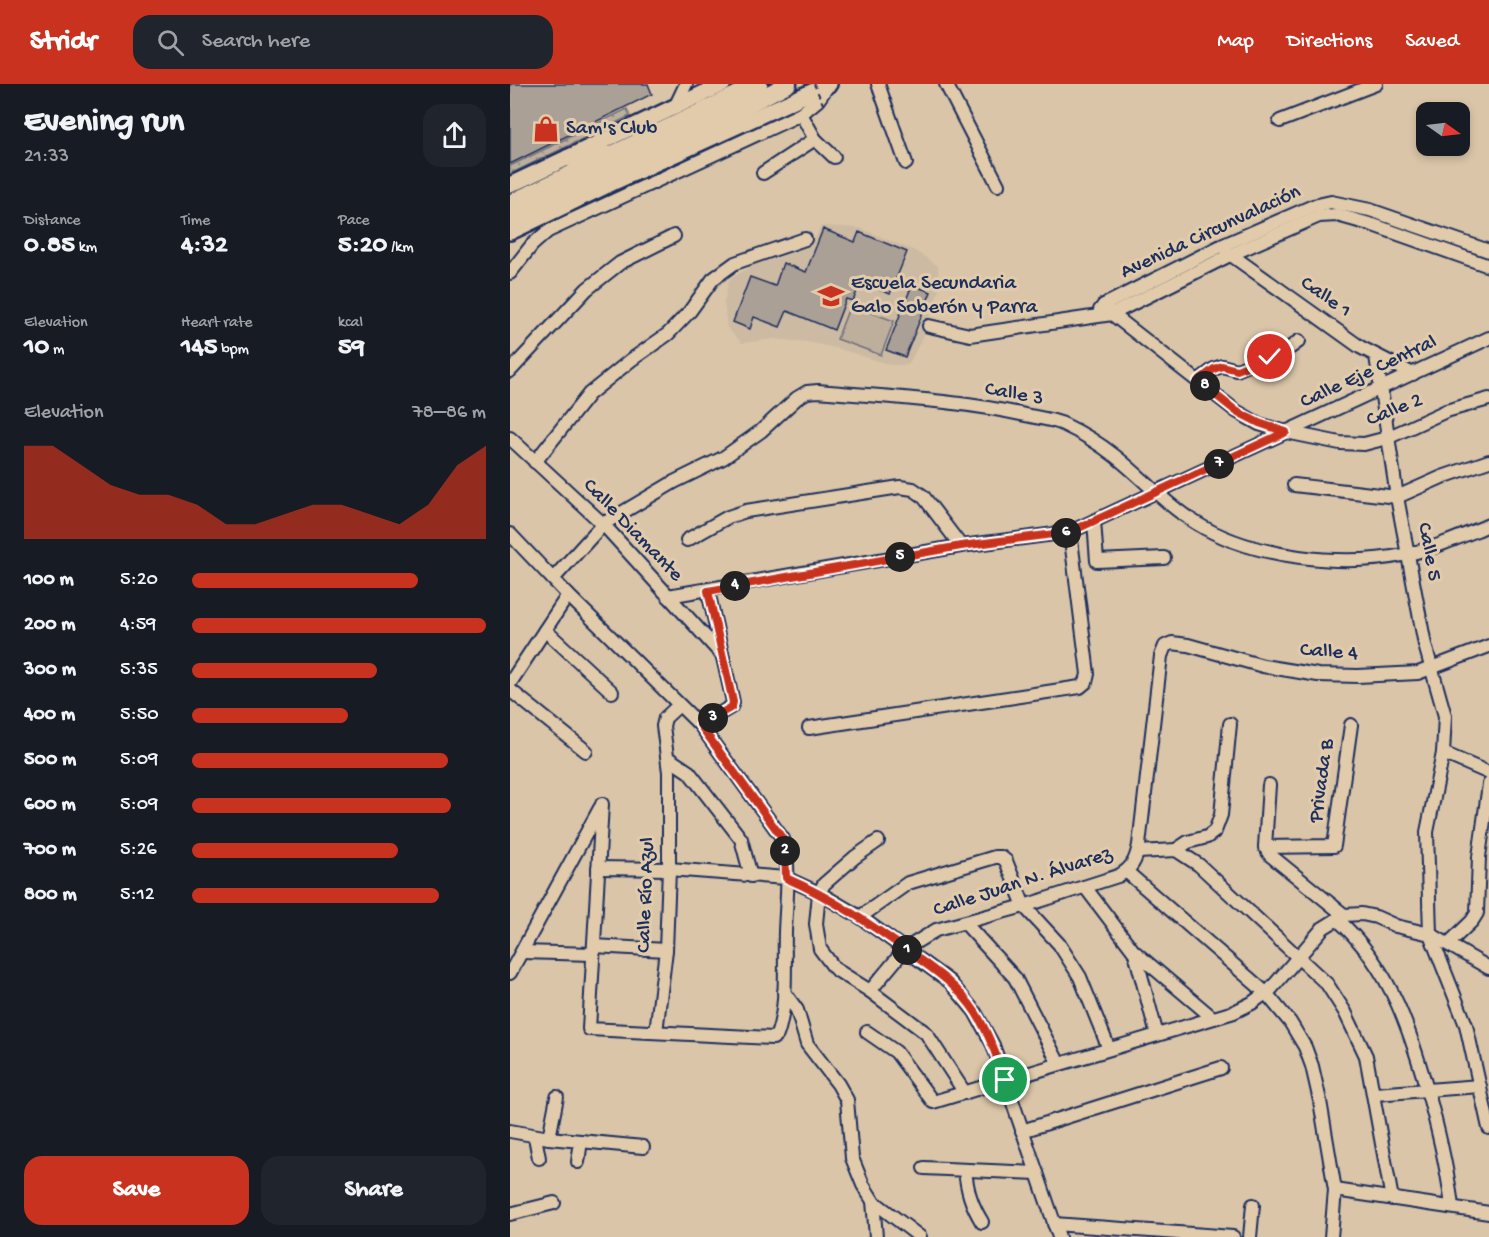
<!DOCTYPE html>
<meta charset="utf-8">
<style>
:root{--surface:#171b24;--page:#20242c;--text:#f1f3f6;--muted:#9ea1a6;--accent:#c8321e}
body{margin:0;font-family:"Gochi Hand",sans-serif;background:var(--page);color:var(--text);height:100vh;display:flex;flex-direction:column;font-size:22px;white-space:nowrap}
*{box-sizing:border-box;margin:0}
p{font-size:20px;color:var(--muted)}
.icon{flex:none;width:33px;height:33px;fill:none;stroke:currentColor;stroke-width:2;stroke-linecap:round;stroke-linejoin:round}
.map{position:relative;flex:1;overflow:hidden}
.panel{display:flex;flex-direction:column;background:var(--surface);width:510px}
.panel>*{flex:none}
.needle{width:39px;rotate:104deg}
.controls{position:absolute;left:906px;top:18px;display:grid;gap:12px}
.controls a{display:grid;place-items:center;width:54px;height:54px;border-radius:12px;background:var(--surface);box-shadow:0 3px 9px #0003;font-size:30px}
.pin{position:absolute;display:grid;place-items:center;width:51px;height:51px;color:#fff;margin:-26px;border:3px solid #fff;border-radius:50%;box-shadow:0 2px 6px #0007}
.km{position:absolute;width:30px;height:30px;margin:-15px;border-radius:50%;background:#222;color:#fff;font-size:16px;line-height:30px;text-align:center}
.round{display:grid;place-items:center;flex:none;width:63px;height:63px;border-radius:18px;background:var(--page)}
.head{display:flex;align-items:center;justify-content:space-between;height:102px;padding:0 24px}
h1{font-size:33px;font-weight:700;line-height:45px}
.stats{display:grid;grid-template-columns:repeat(3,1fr);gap:9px;height:102px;padding:6px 24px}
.stats div{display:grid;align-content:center}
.stats b{font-size:26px;font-weight:700}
.stats small{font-size:16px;font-weight:400}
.stats p{font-size:16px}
.chart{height:168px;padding:12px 24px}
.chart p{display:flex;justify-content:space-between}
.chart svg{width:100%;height:108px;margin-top:6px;fill:var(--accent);opacity:.7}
.button{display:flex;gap:12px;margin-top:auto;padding:12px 24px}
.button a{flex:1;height:69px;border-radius:18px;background:var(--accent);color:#fff;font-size:24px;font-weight:700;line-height:69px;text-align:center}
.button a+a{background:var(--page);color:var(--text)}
ul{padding:0 24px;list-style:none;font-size:20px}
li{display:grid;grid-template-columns:96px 72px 1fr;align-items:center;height:45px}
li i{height:15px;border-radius:8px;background:var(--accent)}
header{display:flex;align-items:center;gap:36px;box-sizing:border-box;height:84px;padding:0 30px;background:var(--accent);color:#fff}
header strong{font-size:28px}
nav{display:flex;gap:33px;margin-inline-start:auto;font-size:21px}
.search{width:420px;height:54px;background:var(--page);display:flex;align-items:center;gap:15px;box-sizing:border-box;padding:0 21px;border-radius:18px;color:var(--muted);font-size:22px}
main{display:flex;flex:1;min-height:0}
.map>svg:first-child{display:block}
.built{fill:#ccbaa3}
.grass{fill:#beaf9d;stroke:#6c6f7e;stroke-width:1.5}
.garden{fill:url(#garden-dots);stroke:#6c6f7e;stroke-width:1.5}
.building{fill:#aba096;stroke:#1b2f5e;stroke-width:1.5}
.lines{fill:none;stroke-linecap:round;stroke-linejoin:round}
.minor-casing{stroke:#1b2f5e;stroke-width:16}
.major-casing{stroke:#1b2f5e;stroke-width:20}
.highway-casing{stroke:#1b2f5e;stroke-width:21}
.minor{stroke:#e2cbab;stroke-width:12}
.major{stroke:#e2cbab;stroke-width:15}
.highway{stroke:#e2cbab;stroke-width:16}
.path-bridge{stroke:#1b2f5e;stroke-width:2;stroke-dasharray:4.5 4.5;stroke-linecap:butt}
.route-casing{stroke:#fff;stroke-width:12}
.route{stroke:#c8321e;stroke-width:8}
.labels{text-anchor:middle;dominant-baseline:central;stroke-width:6;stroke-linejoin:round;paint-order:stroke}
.poi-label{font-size:21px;fill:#1b2f5e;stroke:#e2cbab;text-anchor:start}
.street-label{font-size:21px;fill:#1b2f5e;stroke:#e2cbab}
</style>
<header>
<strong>Stridr</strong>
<div class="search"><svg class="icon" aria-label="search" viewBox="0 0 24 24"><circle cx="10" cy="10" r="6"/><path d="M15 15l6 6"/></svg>Search here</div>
<nav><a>Map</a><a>Directions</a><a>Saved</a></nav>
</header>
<main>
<section class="panel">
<div class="head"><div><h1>Evening run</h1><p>21:33</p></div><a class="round"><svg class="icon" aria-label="share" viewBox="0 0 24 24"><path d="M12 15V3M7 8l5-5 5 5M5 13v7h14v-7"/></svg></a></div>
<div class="stats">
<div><p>Distance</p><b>0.85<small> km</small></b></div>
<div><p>Time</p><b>4:32</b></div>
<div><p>Pace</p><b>5:20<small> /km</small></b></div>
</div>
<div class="stats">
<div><p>Elevation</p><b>10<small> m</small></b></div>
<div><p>Heart rate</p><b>145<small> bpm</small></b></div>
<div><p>kcal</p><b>59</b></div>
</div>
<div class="chart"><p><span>Elevation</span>78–86 m</p>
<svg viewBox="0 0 160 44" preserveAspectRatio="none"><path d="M0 44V6L10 6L20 14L30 22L40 26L50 26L60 30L70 38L80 38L90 34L100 30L110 30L120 34L130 38L140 30L150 14L160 6V44z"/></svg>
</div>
<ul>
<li><b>100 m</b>5:20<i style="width:77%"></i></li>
<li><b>200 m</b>4:59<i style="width:100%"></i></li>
<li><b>300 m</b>5:35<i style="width:63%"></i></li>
<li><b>400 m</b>5:50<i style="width:53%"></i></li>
<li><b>500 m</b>5:09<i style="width:87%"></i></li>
<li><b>600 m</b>5:09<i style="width:88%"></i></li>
<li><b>700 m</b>5:26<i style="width:70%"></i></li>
<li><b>800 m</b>5:12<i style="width:84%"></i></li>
</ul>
<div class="button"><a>Save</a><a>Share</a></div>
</section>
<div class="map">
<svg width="979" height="1153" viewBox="0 0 979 1153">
<defs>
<pattern id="garden-dots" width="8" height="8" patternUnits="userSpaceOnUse" patternTransform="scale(1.5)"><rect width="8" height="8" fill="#beaf9d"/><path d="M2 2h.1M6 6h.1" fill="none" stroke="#9a8f83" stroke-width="1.8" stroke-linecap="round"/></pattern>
</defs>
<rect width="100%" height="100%" fill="#dac5a8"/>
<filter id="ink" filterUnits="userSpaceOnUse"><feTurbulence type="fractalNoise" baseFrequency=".0167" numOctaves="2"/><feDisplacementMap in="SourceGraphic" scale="12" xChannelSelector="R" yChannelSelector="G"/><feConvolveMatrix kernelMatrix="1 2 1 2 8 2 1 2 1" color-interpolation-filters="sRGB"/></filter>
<g filter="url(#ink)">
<polygon class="built" points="311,142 350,144 407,168 428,182 429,205 414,251 398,281 381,281 330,265 298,258 263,255 232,259 217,244 214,218 219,196 243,181 268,174 299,160 305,154"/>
<polygon class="grass" points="340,221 384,237 371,271 327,255"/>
<polygon class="garden" points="117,25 120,32 0,90 0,82"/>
<g class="building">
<polygon points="0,0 138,0 142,10 0,80"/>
<polygon points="313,145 345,158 349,148 397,168 380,210 351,198 343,217 336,215 324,246 277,227 270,243 244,233 240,245 223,238 240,193 265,202 273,179 296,188"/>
<polygon points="402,201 421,208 395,273 376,266"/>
</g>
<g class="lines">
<g class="minor-casing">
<g id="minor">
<polyline points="368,0 396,79"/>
<polyline points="436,0 488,101"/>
<polyline points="165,23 176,0"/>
<polyline points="291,30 305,55 324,73"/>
<polyline points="770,37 866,0"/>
<polyline points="253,89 305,55"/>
<polyline points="717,168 850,263 903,290"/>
<polyline points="0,189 22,161 38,147 291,30 308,16 319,0"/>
<polyline points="594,221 602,230 726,327 749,340 776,348 830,359 854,360 877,354 936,327 979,315"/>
<polyline points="590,226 594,221 711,162 803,122 821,118 860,126 979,167"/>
<polyline points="419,242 460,251 602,230 720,171 809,132 827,131 863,141 979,182"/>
<polyline points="866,272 887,413 915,561 935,632 933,669 917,748 920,850 956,941 979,1044"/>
<polyline points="0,287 77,205 110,179 164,152"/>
<polyline points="688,297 704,285 712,282 727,286 781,263 789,257"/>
<polyline points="0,354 93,440 212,571"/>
<polyline points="25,378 79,310 121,276 158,250 180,227 203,195 225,179 295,155"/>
<polyline points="784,401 887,413 932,393 979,377"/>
<polyline points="584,437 587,477 654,474"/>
<path d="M0,450L58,511L190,641L273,755C281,784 276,818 275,848C274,880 278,921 267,951L263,954L79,945L92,720"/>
<polyline points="177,456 218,433 236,427 390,403 403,405 413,412 451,462"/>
<path d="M43,495L93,440L164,398L213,374L251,347L287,314L297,308L308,307C377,313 448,316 515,331C528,334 544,335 555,341C572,349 591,361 605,372C633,394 656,421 686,439C743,474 833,484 898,470C926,464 952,452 979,441"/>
<polyline points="158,512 451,462 560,448 979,254"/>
<polyline points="35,546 102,608"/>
<polyline points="0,599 58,511"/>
<polyline points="0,606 76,667"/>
<polyline points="190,641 221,623 223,618 198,507"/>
<polyline points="299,644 570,603 576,598 578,590 560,448"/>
<polyline points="933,669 979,689"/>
<polyline points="158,674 179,688 231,755 241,792"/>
<polyline points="759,701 755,763 760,771 834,831"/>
<polyline points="368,757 345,773 314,800 309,809 306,840 310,865 325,885 360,907 416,949 455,1009"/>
<polyline points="755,763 824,762 841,641"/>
<polyline points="666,766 678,758 697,753 705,747 711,731 720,640"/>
<polyline points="628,768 666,766 689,781 817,900 835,928 856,972 882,1115"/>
<polyline points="88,784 159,785 276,794 309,809 350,833 440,898 465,928 483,961 549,1153"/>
<polyline points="617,788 756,909 780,938 795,963 802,982 810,1017 825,1106 821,1153"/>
<polyline points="575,803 625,869 647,951"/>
<polyline points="350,833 398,799 485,773 491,773 496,777 514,822 549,860 570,893 599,965"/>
<path d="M827,835C882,884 902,951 921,1020C930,1054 938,1087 942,1123"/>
<polyline points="455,839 505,894 549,980"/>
<polyline points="938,860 962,837 967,829 969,773 979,700"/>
<polyline points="84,862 156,866"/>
<polyline points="12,868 83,870"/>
<polyline points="626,869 703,934"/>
<polyline points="0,889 90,724"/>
<path d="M360,907L395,865L426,846L514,822L608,792C622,785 626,776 629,761L651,572L655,562L662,559L678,561L753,582L808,591L848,592L908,589L979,562"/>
<polyline points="274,908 287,926 297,960 328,1000 337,1016 342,1074 353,1101 363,1117 410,1153"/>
<polyline points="146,948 156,866 159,785 159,688 153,642 155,634 169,621"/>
<polyline points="357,948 386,968 423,1018 724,928 742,919 761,905 813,844 834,831 852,830 866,833 886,842 920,850 979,884"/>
<polyline points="865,1010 970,1002"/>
<polyline points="0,1047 39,1054 133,1063"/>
<polyline points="512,1047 711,984"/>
<polyline points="25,1053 29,1074"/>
<polyline points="39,1054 47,1013"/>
<polyline points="68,1078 71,1057"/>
<polyline points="414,1084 527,1089"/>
<path d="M455,1086C457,1106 461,1120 472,1138"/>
<polyline points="825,1106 979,1129"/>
<polyline points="363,1117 366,1153"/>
<polyline points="0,1130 44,1119"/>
<polyline points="544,1140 723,1153"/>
<polyline points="740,1153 743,1121"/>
</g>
</g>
<g class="major-casing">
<g id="major">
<polyline points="0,101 213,0"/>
<polyline points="0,148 104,98 319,0"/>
</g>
</g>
<g class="highway-casing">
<g id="highway">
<polyline points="58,74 93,69"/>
<polyline points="0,119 249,0"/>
<polyline points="0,133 214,33 278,0"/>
</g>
</g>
<use href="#minor" class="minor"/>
<use href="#major" class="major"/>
<use href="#highway" class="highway"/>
<polyline class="path-bridge" points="304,0 313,20"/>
</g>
</g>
<g class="lines" filter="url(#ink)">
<g class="route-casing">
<path id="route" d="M495,996C487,973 479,950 466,929C450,904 426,887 402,870C362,841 322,814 276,794L275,765L273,755L190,641L222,623L223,618L198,507L451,462L560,448L776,348L749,339L726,327L688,297L704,285L712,282L727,286L760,273"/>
</g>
<use href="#route" class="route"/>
</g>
<defs>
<g id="shop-bare" transform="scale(2.07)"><path d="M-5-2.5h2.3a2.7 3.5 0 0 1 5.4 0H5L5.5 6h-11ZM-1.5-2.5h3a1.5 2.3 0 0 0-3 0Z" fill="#c8321e" stroke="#e2cbab" stroke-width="2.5" paint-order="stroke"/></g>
<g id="school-bare" transform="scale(2.07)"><path d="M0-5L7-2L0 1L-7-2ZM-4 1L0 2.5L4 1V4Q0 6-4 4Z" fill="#c8321e" stroke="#e2cbab" stroke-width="2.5" paint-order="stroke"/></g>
</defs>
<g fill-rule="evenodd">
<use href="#shop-bare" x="36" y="45"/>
<use href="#school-bare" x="321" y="212"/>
</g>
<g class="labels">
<g class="poi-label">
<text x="56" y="45">Sam's Club</text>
<text x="341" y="200">Escuela Secundaria<tspan x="341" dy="24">Galo Soberón y Parra</tspan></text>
</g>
<g class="street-label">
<text transform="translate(701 149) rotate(-25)">Avenida Circunvalación</text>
<text transform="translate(815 214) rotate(35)">Calle 1</text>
<text transform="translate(859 289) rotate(-25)">Calle Eje Central</text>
<text transform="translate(504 311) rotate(10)">Calle 3</text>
<text transform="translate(885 327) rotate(-22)">Calle 2</text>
<text transform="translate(122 447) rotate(46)">Calle Diamante</text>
<text transform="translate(918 468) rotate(79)">Calle 5</text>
<text transform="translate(819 569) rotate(4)">Calle 4</text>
<text transform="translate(813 697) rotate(-82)">Privada B</text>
<text transform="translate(513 799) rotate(-18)">Calle Juan N. Álvarez</text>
<text transform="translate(137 811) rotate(-88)">Calle Río Azul</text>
</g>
</g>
</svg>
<div class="controls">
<a><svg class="needle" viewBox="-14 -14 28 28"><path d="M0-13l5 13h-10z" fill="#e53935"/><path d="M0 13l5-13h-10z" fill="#9ea1a6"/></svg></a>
</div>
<div class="pin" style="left:495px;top:996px;background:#1e9e55"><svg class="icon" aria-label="arrive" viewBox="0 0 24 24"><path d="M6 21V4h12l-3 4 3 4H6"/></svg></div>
<div class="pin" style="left:760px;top:273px;background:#d93025"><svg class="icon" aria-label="check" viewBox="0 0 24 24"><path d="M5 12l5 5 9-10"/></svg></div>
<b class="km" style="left:397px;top:866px">1</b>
<b class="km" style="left:275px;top:767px">2</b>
<b class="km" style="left:203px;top:634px">3</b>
<b class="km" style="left:225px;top:502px">4</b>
<b class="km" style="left:390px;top:473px">5</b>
<b class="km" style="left:556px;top:449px">6</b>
<b class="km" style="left:709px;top:380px">7</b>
<b class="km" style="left:695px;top:302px">8</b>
</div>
</main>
